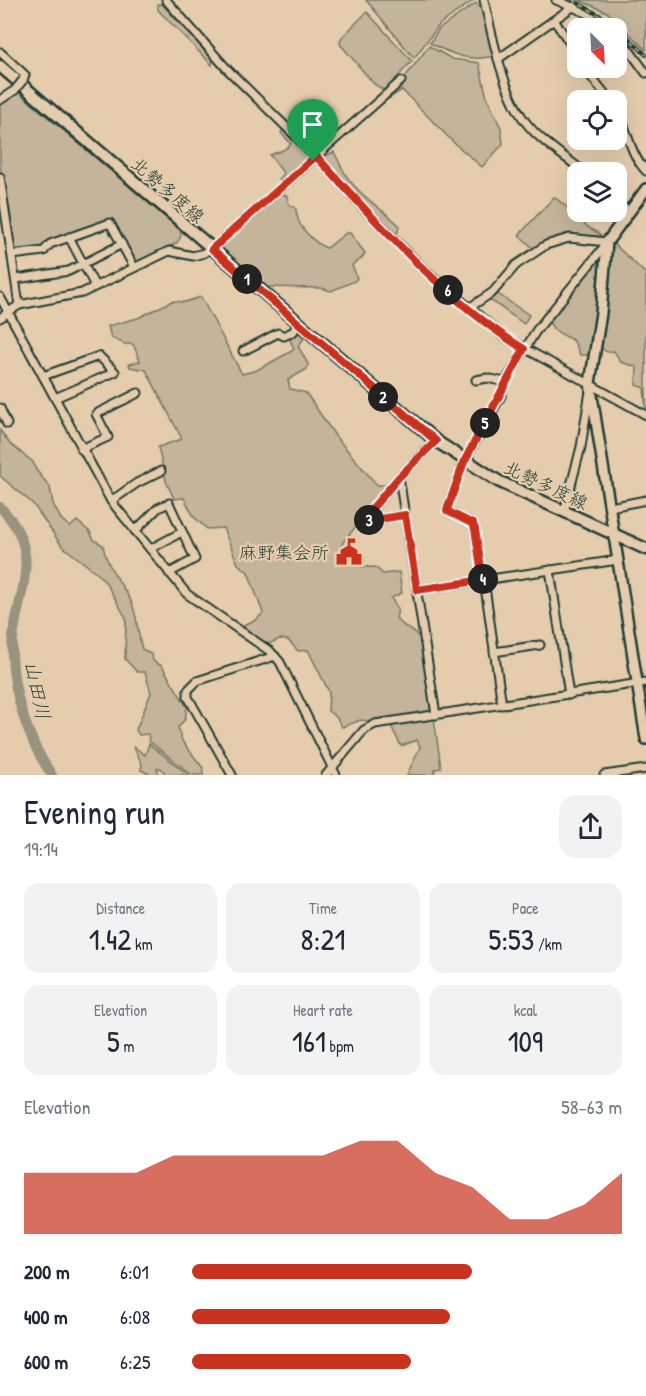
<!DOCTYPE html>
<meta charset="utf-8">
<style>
:root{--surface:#fff;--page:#f2f2f3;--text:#1f2937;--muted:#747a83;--accent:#c8321e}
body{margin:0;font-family:"Patrick Hand","Klee One",sans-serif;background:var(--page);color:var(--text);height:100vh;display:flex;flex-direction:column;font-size:22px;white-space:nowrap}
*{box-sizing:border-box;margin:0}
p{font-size:20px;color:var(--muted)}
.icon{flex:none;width:33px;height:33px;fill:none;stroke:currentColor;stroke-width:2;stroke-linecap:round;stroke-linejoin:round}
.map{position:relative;height:775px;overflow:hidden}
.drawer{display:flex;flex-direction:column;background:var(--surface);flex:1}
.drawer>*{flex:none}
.needle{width:39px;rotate:156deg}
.fabs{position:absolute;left:567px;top:18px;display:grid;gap:12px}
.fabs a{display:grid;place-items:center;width:60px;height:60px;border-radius:12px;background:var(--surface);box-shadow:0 6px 24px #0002;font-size:30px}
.pin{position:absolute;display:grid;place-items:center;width:51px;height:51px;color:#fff;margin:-62px -26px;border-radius:50% 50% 50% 0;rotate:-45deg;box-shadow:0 0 6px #0007}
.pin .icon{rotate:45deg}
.km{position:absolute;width:30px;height:30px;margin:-15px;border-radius:50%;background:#222;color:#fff;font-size:16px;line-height:30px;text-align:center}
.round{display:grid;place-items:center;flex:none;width:63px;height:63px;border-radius:18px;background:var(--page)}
.summary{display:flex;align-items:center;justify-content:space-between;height:102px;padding:0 24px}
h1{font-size:33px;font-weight:600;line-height:45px}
.metrics{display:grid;grid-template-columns:repeat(3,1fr);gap:9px;height:102px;padding:6px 24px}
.metrics div{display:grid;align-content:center;border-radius:15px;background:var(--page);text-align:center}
.metrics b{font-size:30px;font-weight:600}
.metrics small{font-size:16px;font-weight:400}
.metrics p{font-size:16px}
.chart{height:168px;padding:12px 24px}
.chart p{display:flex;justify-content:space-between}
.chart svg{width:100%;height:108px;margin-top:6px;fill:var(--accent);opacity:.7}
ul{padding:0 24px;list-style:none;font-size:20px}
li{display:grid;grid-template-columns:96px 72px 1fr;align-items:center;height:45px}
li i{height:15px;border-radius:8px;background:var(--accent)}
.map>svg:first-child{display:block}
.green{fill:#c4b49a;stroke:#727867;stroke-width:1.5}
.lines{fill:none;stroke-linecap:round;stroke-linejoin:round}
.river{stroke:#97937d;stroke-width:10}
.minor-casing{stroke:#1f3d34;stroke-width:11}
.secondary-casing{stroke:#1f3d34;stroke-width:14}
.primary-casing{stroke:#1f3d34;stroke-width:15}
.minor{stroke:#e5ccad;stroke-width:7}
.secondary{stroke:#e5ccad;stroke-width:9}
.primary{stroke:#e5ccad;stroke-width:10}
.rail-casing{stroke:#1f3d34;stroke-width:4}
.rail{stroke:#e5ccad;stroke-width:1.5;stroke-dasharray:4.5;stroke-linecap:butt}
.minor-bridge-casing{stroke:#1f3d34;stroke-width:11;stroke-linecap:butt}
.minor-bridge{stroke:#e5ccad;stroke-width:7}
.route-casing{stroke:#fff;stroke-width:12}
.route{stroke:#c8321e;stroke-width:8}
.labels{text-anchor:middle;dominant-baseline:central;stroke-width:4.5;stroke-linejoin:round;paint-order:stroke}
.street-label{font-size:18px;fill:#1f3d34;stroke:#e5ccad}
.poi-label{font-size:18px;fill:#1f3d34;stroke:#e5ccad;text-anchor:end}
.water-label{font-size:20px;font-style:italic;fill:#2b463b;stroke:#e5ccad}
</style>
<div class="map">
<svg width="646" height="775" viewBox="0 0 646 775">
<rect width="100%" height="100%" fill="#e5ccad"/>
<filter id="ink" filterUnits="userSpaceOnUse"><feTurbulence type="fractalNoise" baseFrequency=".0167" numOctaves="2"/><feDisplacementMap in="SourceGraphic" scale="12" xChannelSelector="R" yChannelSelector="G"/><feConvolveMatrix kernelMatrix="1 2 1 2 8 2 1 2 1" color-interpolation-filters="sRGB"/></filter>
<g filter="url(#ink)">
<g class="green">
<polygon points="366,0 474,0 440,24 414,58"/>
<polygon points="579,0 646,0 646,50 607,12"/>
<path d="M476,3L485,13L495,56C469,62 453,55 430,43L439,29Z"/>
<polygon points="158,4 162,4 213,60 212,65 158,10"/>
<polygon points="367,12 412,61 385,91 374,84 340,44 341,38"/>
<polygon points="429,46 452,59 479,63 487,98 501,128 503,144 482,167 453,142 402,90 388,99"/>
<polygon points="17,91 180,230 181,236 177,243 134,263 111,221 42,249 12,253 0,163 0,103"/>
<polygon points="283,129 310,159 281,183 279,179 284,174 270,155 285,149 291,144 281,133"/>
<path d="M334,152C339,161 343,172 350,181C364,199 382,209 399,225L398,232L394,233L325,159V156Z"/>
<path d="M280,193L287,196L289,205L295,207C297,212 297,217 299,222C303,231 318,246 327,248L346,233H350L365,253L362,258L352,265L357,278L355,281L331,291L321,288L263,287L216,248Z"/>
<path d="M554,197C568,207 575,216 587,226C592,231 599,231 602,237L572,235L534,249L519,235Z"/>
<polygon points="613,243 646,274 646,410 644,388 636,385 637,367 621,362 614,351 607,352 600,347 610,244"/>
<polygon points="602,250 593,355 580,355 574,341 554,330 549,322"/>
<polygon points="495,292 529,315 524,324 489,299"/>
<path d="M201,297L242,374L257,370L290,352L294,349L290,340L298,332L304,338L298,346L308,364L307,369L288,380L290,389L306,393L336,437L377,485H386L387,489L343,542L341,551C349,564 361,568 375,567L383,574L399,572L402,593L391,598L398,609L396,618C404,629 414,629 422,640L432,713L375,722L361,720L342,727L337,718L328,711L329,692L308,650L298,651L288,640L280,639L266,645L243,630L245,624L256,620L263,613L248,572L238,564L223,528L207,529L194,517L184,498L174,499L166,481L158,447L182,439L146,370L130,367L129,364L140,361L133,344H125L111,338L108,326L138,318L172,301L185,302Z"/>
<path d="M0,430L10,444L33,462L36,470L50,487L53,504L61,519L70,527L77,521L90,532L94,540L103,545C106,565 120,582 130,599C138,614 137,633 142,649L152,655L153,661L162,666L187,707L185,719L178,728L182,741L203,768V775H192L149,741L148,734L139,735L136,730L151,693L145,672H137L125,659L126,618L106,583L97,573L62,546L33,504L0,476Z"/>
<polygon points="434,718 441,768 435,769 434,775 407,775 420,747 417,740 401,746 391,726"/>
<polygon points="149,744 189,775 166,775 161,768 157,768 159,775 151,775 141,770 142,764 133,746 145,755"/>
</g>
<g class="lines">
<path class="river" d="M0,507C50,557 11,600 12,655C13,694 29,743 52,775"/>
<g class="minor-casing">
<g id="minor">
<polyline points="166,0 228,70 316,156 364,209 424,269 504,337 646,415"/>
<path d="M484,0C492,35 502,87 522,117C537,140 564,155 584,172"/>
<polyline points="556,0 596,17 613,28"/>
<polyline points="554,20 578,55"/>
<polyline points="616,32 646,73"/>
<polyline points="0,52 25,75 23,80"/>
<polyline points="498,59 574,6"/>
<polyline points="584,68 610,100"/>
<polyline points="0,100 15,90"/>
<path d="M616,109C629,130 628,152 646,171"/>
<polyline points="0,177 19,305 0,318"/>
<polyline points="616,201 628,211"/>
<polyline points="69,237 95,286"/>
<polyline points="212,249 401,81"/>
<polyline points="12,255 44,251 50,244 110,223 134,267"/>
<polyline points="16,279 69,271 122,244"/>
<polyline points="0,297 111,501 187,594 271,652 280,662 336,775"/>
<polyline points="19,305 82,293 169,251 193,256 204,253 210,248"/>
<polyline points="469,308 493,292 516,265 546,245 569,238 607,242"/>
<polyline points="243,351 278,333 284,336 294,331 297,323"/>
<polyline points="43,376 99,356 115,372 55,398"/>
<polyline points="476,380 487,378 505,382 536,331 607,243"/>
<polyline points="0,408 7,424"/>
<polyline points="436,441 399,477 436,715"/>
<polyline points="81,449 108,437 96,414 138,393"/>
<polyline points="399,477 364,519 367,521 405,515"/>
<polyline points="111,501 137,483 161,471"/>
<polyline points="610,507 646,500"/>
<polyline points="564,512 581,447 590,391"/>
<polyline points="135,531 158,508 169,503 195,559 169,573"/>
<polyline points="150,549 182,532"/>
<polyline points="550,570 569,695"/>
<polyline points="483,580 475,529 473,524 447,511 448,507 464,462 501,396 505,382"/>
<polyline points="484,580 502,705"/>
<polyline points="417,590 618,560"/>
<polyline points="494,652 540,645"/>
<polyline points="232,775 188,697 188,690 197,681 275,656"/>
<polyline points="326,775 364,730 375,724 646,682"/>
<polyline points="604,775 646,769"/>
</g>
</g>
<g class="secondary-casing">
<polyline id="secondary" points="646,189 607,242 601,313 590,383 646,739"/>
</g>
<g class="primary-casing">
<polyline id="primary" points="0,66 436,441 498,481 646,549"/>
</g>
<use href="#minor" class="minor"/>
<use href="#secondary" class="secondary"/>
<use href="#primary" class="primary"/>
<g class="rail-casing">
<polyline id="rail" points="573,0 614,24 646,55"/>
</g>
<use href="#rail" class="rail"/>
<g class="minor-bridge-casing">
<polyline id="minor-bridge" points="15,90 23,80"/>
</g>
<use href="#minor-bridge" class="minor-bridge"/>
</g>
</g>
<g class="lines" filter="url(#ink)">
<g class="route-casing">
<path id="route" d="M316,156C376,222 448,303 524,349L464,462L448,507L447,511L473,524L475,529L483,580L417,590L405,515L367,521L364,518L399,477L436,441L212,249Z"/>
</g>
<use href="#route" class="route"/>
</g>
<defs>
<g id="civic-bare" transform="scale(2.07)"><path d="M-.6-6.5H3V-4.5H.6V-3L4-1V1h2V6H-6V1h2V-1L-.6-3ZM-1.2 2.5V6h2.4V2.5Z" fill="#c8321e" stroke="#e5ccad" stroke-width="2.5" paint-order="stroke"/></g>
</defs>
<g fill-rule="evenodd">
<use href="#civic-bare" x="349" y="552"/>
</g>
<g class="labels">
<g class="street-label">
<text transform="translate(168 190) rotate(41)">北勢多度線</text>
<text transform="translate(546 485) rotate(25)">北勢多度線</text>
</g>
<g class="poi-label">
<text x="329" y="552">麻野集会所</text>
</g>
<g class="water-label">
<text transform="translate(38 690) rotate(78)">山田川</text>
</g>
</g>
</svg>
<div class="fabs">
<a><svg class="needle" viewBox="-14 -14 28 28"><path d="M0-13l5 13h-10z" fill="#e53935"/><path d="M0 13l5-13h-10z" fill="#747a83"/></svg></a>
<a><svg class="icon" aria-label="locate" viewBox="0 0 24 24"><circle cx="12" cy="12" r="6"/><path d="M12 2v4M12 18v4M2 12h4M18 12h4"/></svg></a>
<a><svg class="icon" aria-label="layers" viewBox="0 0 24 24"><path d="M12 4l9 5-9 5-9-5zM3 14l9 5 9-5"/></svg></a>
</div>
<div class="pin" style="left:313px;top:161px;background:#1e9e55"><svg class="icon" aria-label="arrive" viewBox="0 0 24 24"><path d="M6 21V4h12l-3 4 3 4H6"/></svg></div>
<b class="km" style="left:247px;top:279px">1</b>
<b class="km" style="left:383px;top:397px">2</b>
<b class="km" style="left:369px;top:520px">3</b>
<b class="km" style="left:483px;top:579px">4</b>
<b class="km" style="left:485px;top:423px">5</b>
<b class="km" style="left:448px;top:290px">6</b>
</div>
<section class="drawer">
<div class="summary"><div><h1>Evening run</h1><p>19:14</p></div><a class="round"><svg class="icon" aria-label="share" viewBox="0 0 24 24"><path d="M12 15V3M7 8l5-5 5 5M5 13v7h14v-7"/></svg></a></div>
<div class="metrics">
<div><p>Distance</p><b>1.42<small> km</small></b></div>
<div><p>Time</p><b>8:21</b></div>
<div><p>Pace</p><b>5:53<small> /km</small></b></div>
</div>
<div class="metrics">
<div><p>Elevation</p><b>5<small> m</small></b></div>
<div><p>Heart rate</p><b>161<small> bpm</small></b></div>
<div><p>kcal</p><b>109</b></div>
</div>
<div class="chart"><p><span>Elevation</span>58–63 m</p>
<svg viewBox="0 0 160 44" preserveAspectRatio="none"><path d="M0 44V19L10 19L20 19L30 19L40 12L50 12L60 12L70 12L80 12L90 6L100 6L110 19L120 25L130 38L140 38L150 32L160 19V44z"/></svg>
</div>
<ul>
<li><b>200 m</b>6:01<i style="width:65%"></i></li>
<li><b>400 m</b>6:08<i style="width:60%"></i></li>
<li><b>600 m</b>6:25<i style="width:51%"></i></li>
</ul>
</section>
